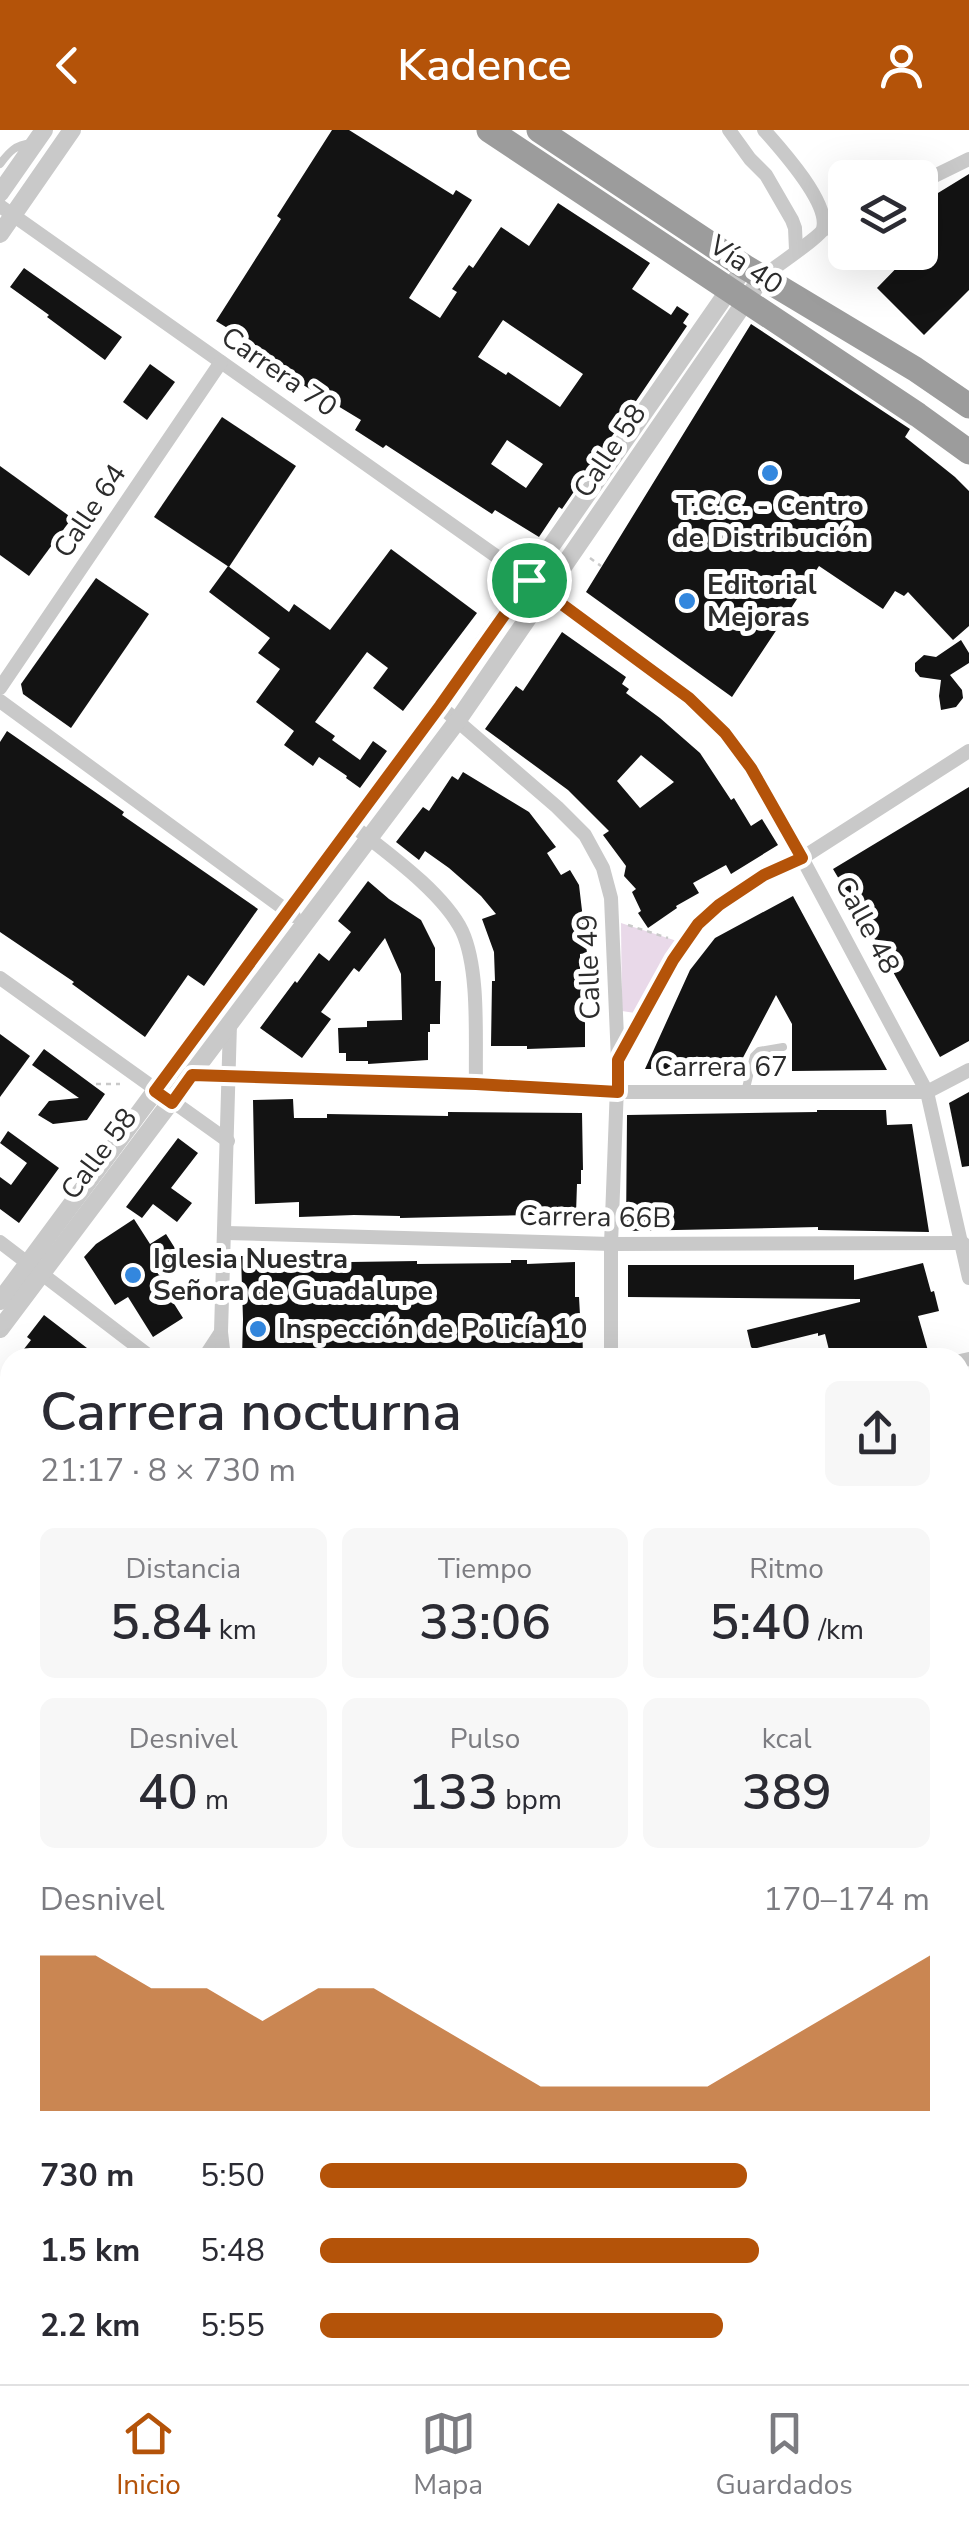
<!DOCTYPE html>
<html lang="es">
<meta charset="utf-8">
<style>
:root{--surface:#fff;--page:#f7f7f7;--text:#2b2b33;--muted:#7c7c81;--line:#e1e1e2;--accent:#b45309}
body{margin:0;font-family:"Nunito Sans",sans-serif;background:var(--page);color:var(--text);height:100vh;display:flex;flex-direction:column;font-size:38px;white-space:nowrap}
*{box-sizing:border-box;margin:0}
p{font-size:32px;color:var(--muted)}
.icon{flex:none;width:55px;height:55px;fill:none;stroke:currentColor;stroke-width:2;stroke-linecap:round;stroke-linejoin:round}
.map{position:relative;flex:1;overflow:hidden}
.sheet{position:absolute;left:0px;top:1218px;width:970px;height:1038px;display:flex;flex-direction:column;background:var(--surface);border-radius:30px 30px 0 0;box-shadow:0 10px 40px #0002}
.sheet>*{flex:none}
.buttons{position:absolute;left:828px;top:30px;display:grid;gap:20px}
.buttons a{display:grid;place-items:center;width:110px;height:110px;border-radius:15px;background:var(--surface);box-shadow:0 10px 40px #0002;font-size:50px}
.pin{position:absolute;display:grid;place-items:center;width:85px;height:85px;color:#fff;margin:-42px;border:5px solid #fff;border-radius:50%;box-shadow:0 2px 10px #0007}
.round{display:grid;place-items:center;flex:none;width:105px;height:105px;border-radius:15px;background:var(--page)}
.head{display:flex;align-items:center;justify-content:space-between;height:170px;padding:0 40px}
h1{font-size:55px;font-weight:600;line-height:75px}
.metrics{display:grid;grid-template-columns:repeat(3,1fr);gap:15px;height:170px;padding:10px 40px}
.metrics div{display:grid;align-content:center;border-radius:15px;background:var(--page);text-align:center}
.metrics b{font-size:50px;font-weight:600}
.metrics small{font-size:28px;font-weight:400}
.metrics p{font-size:28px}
.chart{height:280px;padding:20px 40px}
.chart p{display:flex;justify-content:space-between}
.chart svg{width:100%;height:180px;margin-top:10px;fill:var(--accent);opacity:.7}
ul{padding:0 40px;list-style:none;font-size:32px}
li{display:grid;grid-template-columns:160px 120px 1fr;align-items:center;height:75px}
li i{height:25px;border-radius:12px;background:var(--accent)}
header{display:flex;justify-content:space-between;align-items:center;height:130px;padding:0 40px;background:var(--accent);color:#fff;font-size:45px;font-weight:600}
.dock{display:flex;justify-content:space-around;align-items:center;height:140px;border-top:2px solid var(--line);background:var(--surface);font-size:28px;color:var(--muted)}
.dock a{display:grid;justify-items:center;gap:5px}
.dock .active{color:var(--accent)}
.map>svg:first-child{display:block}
.green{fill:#e9d9e9}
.building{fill:#131313;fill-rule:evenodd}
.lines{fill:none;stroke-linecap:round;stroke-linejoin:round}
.path{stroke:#c9c9c9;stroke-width:2.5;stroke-dasharray:5 5;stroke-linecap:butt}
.service{stroke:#c9c9c9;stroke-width:8}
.minor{stroke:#c9c9c9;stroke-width:14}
.tertiary{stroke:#c9c9c9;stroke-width:18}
.trunk{stroke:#9c9c9c;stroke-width:25}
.route-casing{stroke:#fff;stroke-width:20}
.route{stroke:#b45309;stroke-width:12}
.poi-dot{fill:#3387de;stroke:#fff;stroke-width:4}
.labels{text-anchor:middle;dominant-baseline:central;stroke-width:10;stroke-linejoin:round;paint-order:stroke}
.street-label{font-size:28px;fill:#2c2c2c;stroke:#fff}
.poi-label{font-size:28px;font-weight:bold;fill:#2c2c2c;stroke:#fff;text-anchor:start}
</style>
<header><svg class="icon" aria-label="back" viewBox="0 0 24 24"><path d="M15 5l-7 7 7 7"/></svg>Kadence<svg class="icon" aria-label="person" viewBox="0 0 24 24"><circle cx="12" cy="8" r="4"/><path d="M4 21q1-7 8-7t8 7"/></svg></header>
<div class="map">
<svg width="969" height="2254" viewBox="0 0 969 2254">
<rect width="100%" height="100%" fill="#fff"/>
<g class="green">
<polygon points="621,793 677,811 635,883 622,881"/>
<polygon points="10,1809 10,1949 0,1984 0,1836"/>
</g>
<g class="building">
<path d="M332,0H349L453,65L456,60L472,70L409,168L440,188L457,162L452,159L469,135L473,138L501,97L529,116L558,73L650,133L632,159L671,185L677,176L689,184L683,193L687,196L632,277L562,379L559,377L539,407L495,380L492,384L386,315L383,318L355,300L361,290L252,224L257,216L216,191L281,89L277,86ZM503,190L583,244L560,277L508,242L506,245L478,227ZM507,310L543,334L526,358L491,334Z"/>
<polygon points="969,44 969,160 924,205 877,158 912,122 920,122 920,74"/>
<polygon points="24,138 122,207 105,230 47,187 49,185 10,157"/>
<polygon points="751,194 910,299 905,307 955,347 969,361 969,496 953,510 908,462 904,466 895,461 883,479 819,436 732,567 586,462"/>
<polygon points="150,234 175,252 147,290 123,272"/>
<polygon points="222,287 296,336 229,437 154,387"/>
<polygon points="0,336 72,388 29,446 0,425"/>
<polygon points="391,419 477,483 403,581 373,558 388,538 367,522 315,592 335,606 332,610 360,630 373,611 387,621 360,658 346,648 347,646 319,627 313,636 284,615 294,601 256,572 280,539 258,523 270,508 209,462 228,436 289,482 294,474 330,500"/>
<polygon points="96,448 149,484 71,598 23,564 21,554"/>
<path d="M562,502L626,547L622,554L629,559L626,563L660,588L700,623L731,670L734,668L751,696L762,689L778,715L731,744L726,735L693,753L699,763L676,776L677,778L648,798L638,783L641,781L632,762L636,759L624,746L626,736L603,705L609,701L568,660L485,599L516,556L523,561ZM641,625L674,652L640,678L617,651Z"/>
<polygon points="961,510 969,523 969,533 950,545 962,560 963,568 956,577 941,580 939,566 941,550 920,547 915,541 915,533 924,525 936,527"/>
<polygon points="7,601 124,682 122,685 258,779 204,856 188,845 145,907 72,854 74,852 0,802 0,612"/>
<polygon points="463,642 529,682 556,717 547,723 561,745 570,740 579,755 587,823 580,824 580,856 585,856 585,917 527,919 527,916 491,916 492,851 495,851 494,822 482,789 496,784 481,766 449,738 425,721 419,730 396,712 423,677 429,681 452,646 458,650"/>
<polygon points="969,657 969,911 940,927 881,820 833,739"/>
<polygon points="368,751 389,769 421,790 435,818 435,851 441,851 440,887 440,894 430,894 430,902 428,902 428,930 368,934 368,931 346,931 346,923 339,923 338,898 367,897 367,891 402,890 401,844 385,808 359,842 354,838 321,882 331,889 302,928 260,898 295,851 297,853 319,823 329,831 351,802 338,791"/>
<polygon points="793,766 887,940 792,941 792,894 776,865 737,939 645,939 690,840 715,808"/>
<polygon points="0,904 30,926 0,967"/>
<polygon points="44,919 105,964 87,990 53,994 38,985 49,971 79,968 32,935"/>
<polygon points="969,962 969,1036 962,1037 949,973"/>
<polygon points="293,969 294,988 327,988 327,984 448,986 448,982 582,983 583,1040 581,1040 581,1054 577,1054 576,1084 400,1088 400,1086 354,1085 299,1087 299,1072 255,1074 253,970"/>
<polygon points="817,980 886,980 887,995 912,994 929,1102 818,1100 818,1097 626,1101 627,985 817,982"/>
<polygon points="8,1001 59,1038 19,1093 0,1079 0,1047 11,1055 27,1033 0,1013"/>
<polygon points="178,1008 198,1023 171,1058 192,1073 177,1092 153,1074 142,1088 126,1077"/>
<polygon points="134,1089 150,1114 166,1104 183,1131 167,1141 175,1155 166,1161 183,1188 153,1207 128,1167 115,1175 84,1127 96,1114"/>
<polygon points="298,1125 299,1134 337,1133 337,1130 351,1130 351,1132 417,1131 417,1134 511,1133 511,1130 527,1130 527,1134 575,1132 575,1167 579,1167 580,1185 582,1185 583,1228 242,1228 243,1189 241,1126"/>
<polygon points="923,1133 931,1162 934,1161 939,1181 918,1186 929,1224 916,1228 831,1228 825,1204 818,1206 818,1203 753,1219 751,1217 747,1200 860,1172 860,1169 628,1167 628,1135 854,1135 854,1150"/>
<polygon points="44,1185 100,1228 17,1228 31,1210 27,1207"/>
</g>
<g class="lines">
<g class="path">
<polyline points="590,428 601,436"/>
<polyline points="628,795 668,808"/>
<polyline points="96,954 120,954"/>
</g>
<g class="service">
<path d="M0,34C10,21 15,15 32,13"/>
<polyline points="745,962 754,926 759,921 783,917"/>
</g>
<g class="minor">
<polyline points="729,0 750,29 766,45 792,90 795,98 796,120"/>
<polyline points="920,53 969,29"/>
<polyline points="0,76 547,462 689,568 725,603 751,638 802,728 927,962 969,1148"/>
<polyline points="823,100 845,89"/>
<path d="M762,147C771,140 821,106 823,99C830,73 780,18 764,0"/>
<polyline points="0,558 221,232"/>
<polyline points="0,571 294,786"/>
<polyline points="440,576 557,677 585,705 603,738 611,768 618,930 611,1114 611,1228"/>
<path d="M352,695C386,722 443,762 462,801C480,840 475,910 476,954"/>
<polyline points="0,848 228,1011"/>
<polyline points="618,929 684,813 708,783 764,745 802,728 969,621"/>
<polyline points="183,945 476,954 617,962 927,962 969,940"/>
<polyline points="226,1103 611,1114 963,1113"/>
<polyline points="0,1112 152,1228"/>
<polyline points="204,1228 221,1202"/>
<polyline points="224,1228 221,1202 230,894"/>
<polyline points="960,1231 969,1229"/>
<polyline points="960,1418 969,1413"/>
<polyline points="0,1514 10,1501"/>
<polyline points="960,1617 969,1614"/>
<polyline points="0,1707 10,1712"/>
<polyline points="0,1790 10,1762"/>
<polyline points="960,1825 969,1823"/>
<polyline points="960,1870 969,1863"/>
<polyline points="0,1884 10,1889"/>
<polyline points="0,2019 10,1979"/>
<polyline points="960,2032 969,2032"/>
<polyline points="0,2056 10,2056"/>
<polyline points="960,2184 969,2184"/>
<polyline points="214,2245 214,2254"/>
<polyline points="324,2245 324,2254"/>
<polyline points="458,2254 458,2245"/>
<polyline points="610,2254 610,2245"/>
</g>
<g class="tertiary">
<polyline points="0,63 44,0"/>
<polyline points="0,104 72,0"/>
<polyline points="0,1171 440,576 745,137"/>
<polyline points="0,1199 458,590 762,147"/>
</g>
<g class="trunk">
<polyline points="489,0 918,285 969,322"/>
<polyline points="539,0 745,137 915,239 969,276"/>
</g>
</g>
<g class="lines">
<g class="route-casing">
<polygon id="route" points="529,450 689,568 725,603 751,638 802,728 764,745 719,775 698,794 673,830 618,930 618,962 476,954 192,945 172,973 155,961 440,576"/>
</g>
<use href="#route" class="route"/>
</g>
<g class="poi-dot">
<circle cx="770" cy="343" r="10"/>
<circle cx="687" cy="471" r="10"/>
<circle cx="133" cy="1145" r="10"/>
<circle cx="258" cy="1199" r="10"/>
</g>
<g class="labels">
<g class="street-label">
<text transform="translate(746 135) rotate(34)">Vía 40</text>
<text transform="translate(279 242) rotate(35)">Carrera 70</text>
<text transform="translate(610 321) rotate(-56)">Calle 58</text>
<text transform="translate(90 381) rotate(-56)">Calle 64</text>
<text transform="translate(867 795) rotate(62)">Calle 48</text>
<text transform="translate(589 837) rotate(-92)">Calle 49</text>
<text x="721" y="937">Carrera 67</text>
<text transform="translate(99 1024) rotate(-53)">Calle 58</text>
<text transform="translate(595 1087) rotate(1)">Carrera 66B</text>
</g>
<g class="poi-label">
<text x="770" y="376" text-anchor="middle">T.C.C. - Centro<tspan x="770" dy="32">de Distribución</tspan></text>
<text x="707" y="455">Editorial<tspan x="707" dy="32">Mejoras</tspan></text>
<text x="153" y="1129">Iglesia Nuestra<tspan x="153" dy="32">Señora de Guadalupe</tspan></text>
<text x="278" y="1199">Inspección de Policía 10</text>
</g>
</g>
</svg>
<div class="buttons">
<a><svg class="icon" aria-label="layers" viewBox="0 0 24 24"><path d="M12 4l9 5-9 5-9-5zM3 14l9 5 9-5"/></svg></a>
</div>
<div class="pin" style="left:529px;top:450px;background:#1e9e55"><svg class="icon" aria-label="arrive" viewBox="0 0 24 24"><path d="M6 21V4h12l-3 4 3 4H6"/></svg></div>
<section class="sheet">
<div class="head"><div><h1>Carrera nocturna</h1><p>21:17 · 8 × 730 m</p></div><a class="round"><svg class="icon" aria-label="share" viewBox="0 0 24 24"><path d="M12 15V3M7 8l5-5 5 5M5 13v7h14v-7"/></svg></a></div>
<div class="metrics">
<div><p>Distancia</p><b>5.84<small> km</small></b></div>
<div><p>Tiempo</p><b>33:06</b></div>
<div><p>Ritmo</p><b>5:40<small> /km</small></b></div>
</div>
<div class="metrics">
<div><p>Desnivel</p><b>40<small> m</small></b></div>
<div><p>Pulso</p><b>133<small> bpm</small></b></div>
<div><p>kcal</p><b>389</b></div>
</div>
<div class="chart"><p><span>Desnivel</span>170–174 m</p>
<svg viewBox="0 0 160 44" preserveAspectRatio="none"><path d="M0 44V6L10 6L20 14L30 14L40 22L50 14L60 14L70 22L80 30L90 38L100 38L110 38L120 38L130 30L140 22L150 14L160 6V44z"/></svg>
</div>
<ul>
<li><b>730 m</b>5:50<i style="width:70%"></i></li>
<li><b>1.5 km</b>5:48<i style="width:72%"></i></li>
<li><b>2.2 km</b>5:55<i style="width:66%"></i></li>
</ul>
</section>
</div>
<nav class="dock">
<a class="active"><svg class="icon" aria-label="home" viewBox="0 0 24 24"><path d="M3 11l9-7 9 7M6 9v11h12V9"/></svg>Inicio</a>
<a><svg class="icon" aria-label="map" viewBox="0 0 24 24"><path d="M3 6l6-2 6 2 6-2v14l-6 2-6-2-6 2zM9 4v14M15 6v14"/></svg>Mapa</a>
<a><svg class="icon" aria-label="saved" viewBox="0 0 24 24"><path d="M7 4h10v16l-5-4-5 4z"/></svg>Guardados</a>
</nav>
